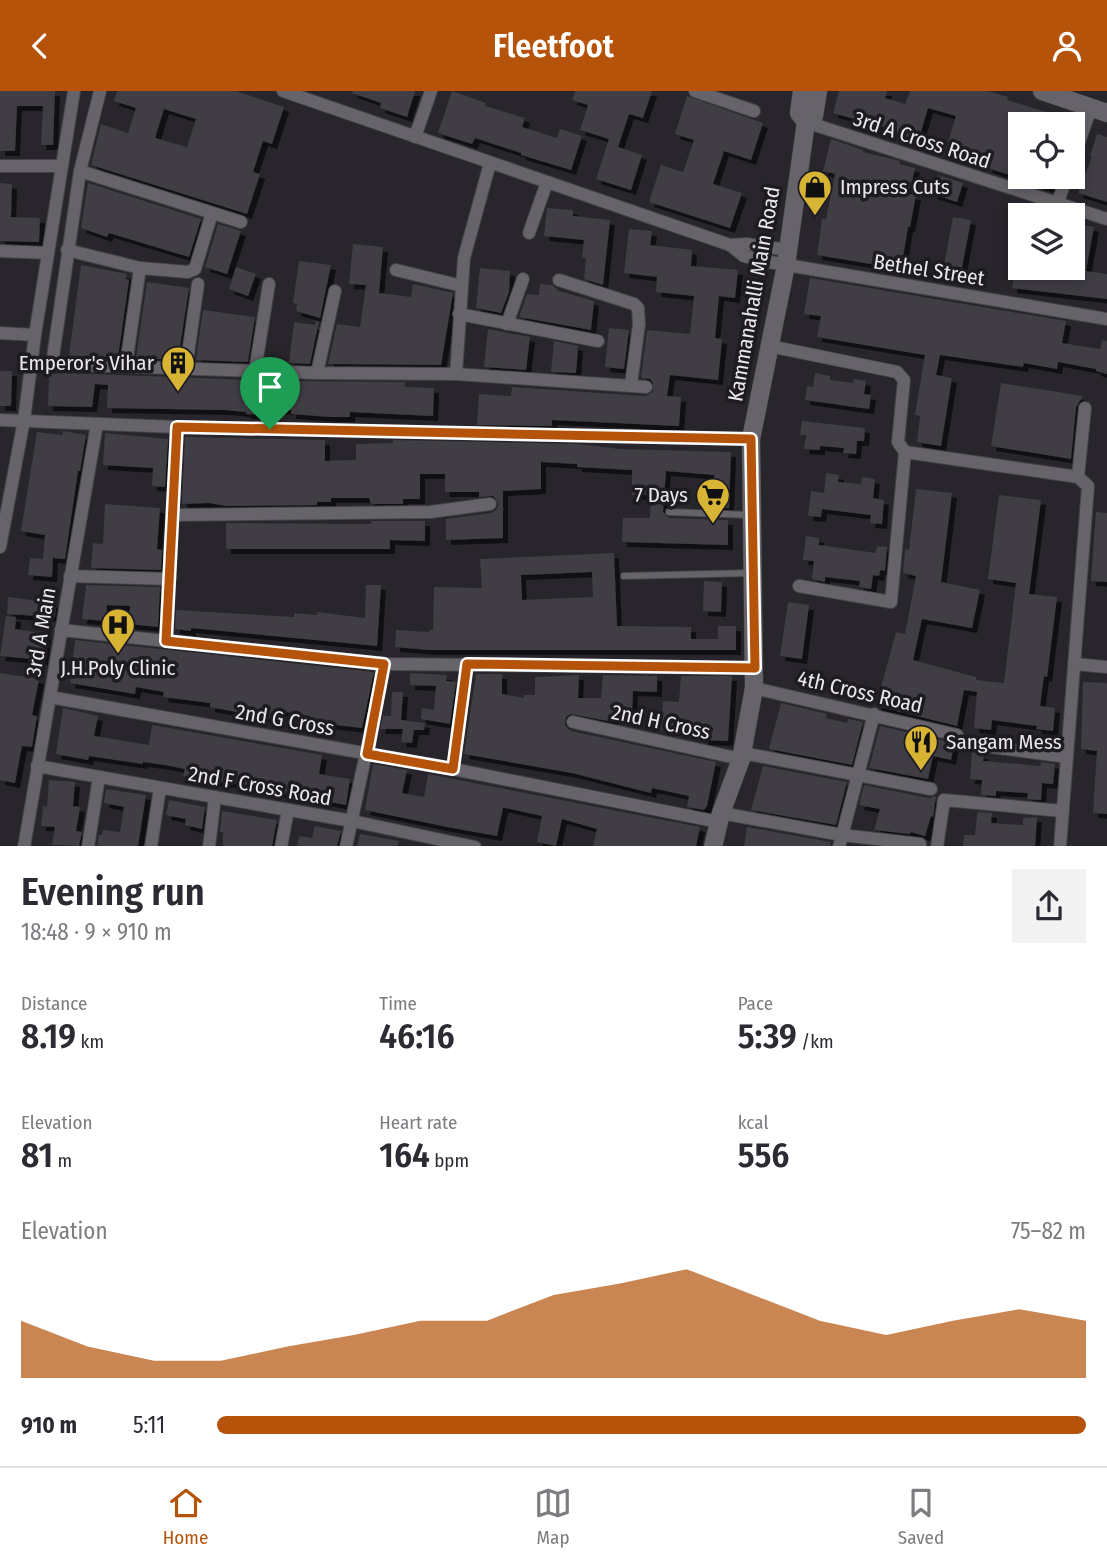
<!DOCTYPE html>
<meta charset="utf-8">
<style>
:root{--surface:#fff;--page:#f2f2f3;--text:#2b2b33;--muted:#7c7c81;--line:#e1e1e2;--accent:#b45309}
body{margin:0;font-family:"Fira Sans Condensed",sans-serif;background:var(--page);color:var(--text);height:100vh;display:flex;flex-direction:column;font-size:26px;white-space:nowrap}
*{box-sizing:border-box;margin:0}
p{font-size:23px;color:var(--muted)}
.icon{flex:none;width:38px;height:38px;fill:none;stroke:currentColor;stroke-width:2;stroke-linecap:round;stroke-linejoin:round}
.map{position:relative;height:755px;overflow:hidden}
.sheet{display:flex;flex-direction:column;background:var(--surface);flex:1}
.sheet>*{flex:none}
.buttons{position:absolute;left:1008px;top:21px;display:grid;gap:14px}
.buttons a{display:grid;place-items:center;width:77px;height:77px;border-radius:0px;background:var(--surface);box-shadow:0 4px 10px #0003;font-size:35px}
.pin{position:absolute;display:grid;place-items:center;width:60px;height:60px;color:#fff;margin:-72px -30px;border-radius:50% 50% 50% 0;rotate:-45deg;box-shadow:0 0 7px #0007}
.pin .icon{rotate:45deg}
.round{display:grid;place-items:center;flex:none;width:74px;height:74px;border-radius:0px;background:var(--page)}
.headline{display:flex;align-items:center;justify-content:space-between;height:119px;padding:0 21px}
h1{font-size:38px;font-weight:600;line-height:52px}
.stats{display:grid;grid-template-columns:repeat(3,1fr);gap:10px;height:119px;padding:7px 21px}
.stats div{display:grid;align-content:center}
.stats b{font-size:35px;font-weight:600}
.stats small{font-size:19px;font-weight:400}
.stats p{font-size:19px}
.chart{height:196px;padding:14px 21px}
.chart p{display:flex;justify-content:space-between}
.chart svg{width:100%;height:126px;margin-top:7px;fill:var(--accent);opacity:.7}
ul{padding:0 21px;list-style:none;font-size:23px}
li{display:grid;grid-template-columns:112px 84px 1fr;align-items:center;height:52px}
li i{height:18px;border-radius:9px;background:var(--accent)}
header{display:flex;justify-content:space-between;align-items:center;height:91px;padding:0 21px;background:var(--accent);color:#fff;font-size:32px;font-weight:600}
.menu{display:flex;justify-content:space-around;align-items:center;height:98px;border-top:2px solid var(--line);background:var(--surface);font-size:19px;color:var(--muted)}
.menu a{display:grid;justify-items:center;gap:4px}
.menu .on{color:var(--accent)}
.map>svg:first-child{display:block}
.building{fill:#3f3d44;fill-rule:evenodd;filter:url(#shadow)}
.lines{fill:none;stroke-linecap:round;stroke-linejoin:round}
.lane-casing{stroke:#444248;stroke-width:8}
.street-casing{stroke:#444248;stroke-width:14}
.secondary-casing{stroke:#444248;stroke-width:19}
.lane{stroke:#66636a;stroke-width:6}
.street{stroke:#66636a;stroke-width:12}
.secondary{stroke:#66636a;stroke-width:18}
.route-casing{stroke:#fff;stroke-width:14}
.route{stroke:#b45309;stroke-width:9}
.labels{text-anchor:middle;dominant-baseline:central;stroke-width:7;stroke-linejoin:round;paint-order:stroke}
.street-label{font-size:21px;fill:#eae8ed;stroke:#1e1b22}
.poi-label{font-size:21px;fill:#eae8ed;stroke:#1e1b22;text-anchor:start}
</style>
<header><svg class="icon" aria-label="back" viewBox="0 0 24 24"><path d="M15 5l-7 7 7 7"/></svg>Fleetfoot<svg class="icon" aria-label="person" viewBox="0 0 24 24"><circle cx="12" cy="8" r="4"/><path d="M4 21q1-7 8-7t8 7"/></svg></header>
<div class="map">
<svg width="1107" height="756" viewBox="0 0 1107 756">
<defs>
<filter id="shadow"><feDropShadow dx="5" dy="5" stdDeviation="0" flood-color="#0009"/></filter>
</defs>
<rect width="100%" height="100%" fill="#28252c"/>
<g class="building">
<polygon points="0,0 55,0 53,54 41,54 43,15 17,15 15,60 0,60"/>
<path d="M117,0H236L284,16L272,53L263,50L253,81L260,83L247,123L91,74L101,33L128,42L136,17L114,10ZM164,18L196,28L187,56L155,47Z"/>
<polygon points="353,0 415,0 407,26 380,17 381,12 352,2"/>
<polygon points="452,0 486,12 485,15 525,27 522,36 557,47 560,38 582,45 571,79 521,64 521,62 475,47 472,53 438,42"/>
<polygon points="575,0 652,0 643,27 629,23 618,56 642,64 631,99 596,88 609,48 580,39 588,14 572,9"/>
<polygon points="839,0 887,0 885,7 905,13 910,0 988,0 1008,6 1007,9 1077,30 1076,33 1020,33 1020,87 987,77 988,74 944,64 956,25 928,17 918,51 896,44 897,41 877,34 833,22"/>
<polygon points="687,5 763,32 751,69 724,60 713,93 742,102 730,137 649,111 661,74 683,81 694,49 675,43"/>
<polygon points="1097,43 1107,46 1107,111 1078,102 1092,66 1090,65"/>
<polygon points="831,48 863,59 863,61 900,70 899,73 915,77 909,103 916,104 910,136 908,136 901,178 817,164 822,128 826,128 835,83 823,80"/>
<polygon points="938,84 963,92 957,111 932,103"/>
<polygon points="1022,86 1058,86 1053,98 1022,88"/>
<polygon points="0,92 12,93 11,126 40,127 39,151 0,150"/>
<polygon points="88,92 201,128 189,166 109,142 107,146 81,137"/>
<polygon points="547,117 573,119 573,125 610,129 603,194 584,188 586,167 582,167 584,149 544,145"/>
<polygon points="953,126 971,129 961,182 943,179"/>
<polygon points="1073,132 1094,136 1086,180 1107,183 1107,208 1012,197 1015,177 1056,183 1057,177 1073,177"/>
<polygon points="218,133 241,140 227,183 205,176"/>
<polygon points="629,138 652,140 650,154 692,159 691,175 738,179 735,207 719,205 715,247 722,248 718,289 670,284 667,305 681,306 679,335 552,329 552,335 477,334 479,303 511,305 512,296 645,305 653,301 653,292 650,288 641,287 647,239 690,243 694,205 656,201 657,186 624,182"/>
<polygon points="353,153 383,156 379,202 411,206 413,193 453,202 441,274 328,273 337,233 360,236 366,194 349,193"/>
<polygon points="299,170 331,174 320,227 296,220 297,213 293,212"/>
<polygon points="81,174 127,183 126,188 129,189 118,266 69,265"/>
<polygon points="236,176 256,183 248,205 229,198"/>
<polygon points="480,177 510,180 509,201 501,222 476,217"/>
<polygon points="810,187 1066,230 1062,252 1100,258 1102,249 1107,250 1107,283 1096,280 1096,278 1058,271 1057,278 1024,272 1023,276 940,264 936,284 952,287 941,355 917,351 920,325 915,324 925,264 817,246 821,225 804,223"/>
<polygon points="147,191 189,197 178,269 136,267"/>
<polygon points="540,193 552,194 559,200 594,210 591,239 519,226 527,203 539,204"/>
<polygon points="203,219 255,226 248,271 196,269"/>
<polygon points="316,230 319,230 310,273 289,272 294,231 315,234"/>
<polygon points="609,237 629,239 624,278 605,276"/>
<polygon points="488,238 530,246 526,279 484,276"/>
<polygon points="554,250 578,255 576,282 551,281"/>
<polygon points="0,280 12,280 11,315 0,315"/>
<polygon points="67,282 251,289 271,290 271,294 292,294 292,290 405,291 405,296 434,297 433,325 350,321 350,326 331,326 291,323 291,319 270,318 270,324 246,323 246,321 225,319 107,317 108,294 95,293 92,316 48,315 49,283"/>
<polygon points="815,282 830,285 830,289 853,292 854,288 866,290 864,303 871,304 869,318 805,309 807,295 813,296"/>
<polygon points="1001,292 1083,305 1076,316 1071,368 991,355"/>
<polygon points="802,330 865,337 864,350 857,350 856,363 843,362 844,357 820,355 820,359 804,358 806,344 800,344"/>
<polygon points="63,340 86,344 80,380 78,380 65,468 53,467 52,486 28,484 30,467 43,468 45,444 21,440 37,341 62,344"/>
<polygon points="105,342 168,348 165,396 152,395 153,377 103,374"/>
<polygon points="185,346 325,349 325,370 356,369 356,353 393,352 393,349 577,353 620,358 731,361 729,417 713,417 714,384 666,380 663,421 669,427 728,429 728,454 622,451 623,427 650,427 651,404 632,404 632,379 577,376 577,373 541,371 541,398 503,400 503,447 446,449 446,428 491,422 496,419 499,413 493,405 479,406 479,401 445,401 445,383 420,383 420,408 403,408 403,413 371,413 369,407 331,407 331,411 317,411 317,414 226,415 209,412 182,413"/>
<polygon points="826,382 839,384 838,391 861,393 862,386 875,388 873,407 884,409 882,433 870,432 871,424 822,418 821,426 808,425 811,400 824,402"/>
<polygon points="916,398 952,402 941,491 980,499 972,537 922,528 913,569 976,586 976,589 1004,592 1016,492 988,488 999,404 1041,409 1029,503 1057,506 1047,586 1044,585 1040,615 1055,617 1053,640 1036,638 1037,635 992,629 991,639 974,637 977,601 964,599 957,635 876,615 896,541 905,543 916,485 903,482 905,458 909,459"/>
<polygon points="105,413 160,417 157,458 162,459 161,479 91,477 93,452 103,453"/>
<polygon points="1096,421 1107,422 1107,491 1091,490"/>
<polygon points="371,430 425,430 425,450 390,449 390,458 226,458 226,432 371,433"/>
<polygon points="806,445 819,447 819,454 876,462 877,455 887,456 885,480 880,479 879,485 873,484 871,498 859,496 860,490 825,486 825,491 812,488 814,470 803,469"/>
<path d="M614,462L617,535L691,536V548H718V535H736V559H429L395,556L396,539L429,541V539H433L434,496L482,497L480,468ZM592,481L593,506L522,509L521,484Z"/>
<polygon points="704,490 722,491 721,521 703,520"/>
<polygon points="86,494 160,496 158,536 129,533 130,515 107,514 106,530 82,528"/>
<polygon points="366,494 381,494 377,555 191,537 191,540 175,538 176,519 294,526 294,522 317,524 317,521 365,527"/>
<polygon points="8,506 56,512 55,526 7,523"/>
<polygon points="788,511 809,514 802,568 780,565"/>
<polygon points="6,525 16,526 15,538 46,543 43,569 0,565"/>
<polygon points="75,549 374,581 362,637 309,631 310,625 274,619 272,628 252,624 210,616 210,612 163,606 164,601 136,596 135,603 70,592"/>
<polygon points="0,582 39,588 32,624 37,625 32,656 22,655 15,692 0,689"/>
<polygon points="410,582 447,584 446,590 456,591 450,633 421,628 422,617 434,619 436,595 410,594"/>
<polygon points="476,583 502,583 502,603 524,607 524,604 535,604 535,586 579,584 578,607 601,607 603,584 657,585 657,601 633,600 632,623 614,622 613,631 571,623 566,626 565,634 571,640 716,671 707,715 704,719 687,716 689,705 666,700 652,697 651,702 572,682 464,663"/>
<polygon points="681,585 732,585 728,650 703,649 703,642 661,639 663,610 679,611"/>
<polygon points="1083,591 1107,592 1107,723 1093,722 1097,660 1081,658"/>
<polygon points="392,601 403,601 401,629 425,632 424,639 414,639 412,652 401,651 403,638 380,638 383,625 391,625"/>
<polygon points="781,612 827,623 826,627 847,632 848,628 863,631 852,674 769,658"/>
<polygon points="63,617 98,625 94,645 149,654 152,634 322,664 319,683 350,688 346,714 276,701 276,703 237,696 238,693 199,688 183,685 185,678 165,674 143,671 143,673 89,665 88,669 56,663"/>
<polygon points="880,635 954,652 951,669 933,665 928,688 869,677"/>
<polygon points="972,661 984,664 983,670 1040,675 1041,671 1055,673 1053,693 1042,692 1041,709 1027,708 1028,702 996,700 996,705 981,704 982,689 970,688"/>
<polygon points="373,673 407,679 402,702 424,706 428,683 700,736 696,755 593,755 597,738 562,728 556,755 537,751 542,725 506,717 503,717 497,745 447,736 365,719"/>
<polygon points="763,675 847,691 836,734 751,719"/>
<polygon points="49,689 75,691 73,715 80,716 76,740 82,741 79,755 52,754 55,736 41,735 43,715 47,716"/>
<polygon points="864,694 929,707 936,705 933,726 931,725 925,745 911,741 910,743 874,739 880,718 859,714"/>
<polygon points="106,698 146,704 138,755 97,755 99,744 102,744 103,739 120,741 124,716 104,712"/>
<polygon points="169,709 205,716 202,738 185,734 186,728 166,724"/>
<polygon points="222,720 277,729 272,755 223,755 223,741 220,741"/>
<polygon points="979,721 992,722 991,732 1023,734 1023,727 1037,726 1035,755 963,755 964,744 975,744 977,723"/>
<polygon points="315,735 341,740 337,755 297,755 299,745 312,747"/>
<polygon points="747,736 831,751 830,755 744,755"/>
<polygon points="360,743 399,750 398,755 357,755"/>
</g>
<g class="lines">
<g class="lane-casing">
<g id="lane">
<polyline points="669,421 751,424"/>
<polyline points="624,485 751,482"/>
</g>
</g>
<g class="street-casing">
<g id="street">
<polyline points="100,0 80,80 52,273 317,282 456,283 646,296"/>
<polyline points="283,0 730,154"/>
<polyline points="695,0 754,20"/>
<polyline points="806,31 1107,128"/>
<polyline points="415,46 431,0"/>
<polyline points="1073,68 1091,17"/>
<polyline points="0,75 62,75"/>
<polyline points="80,80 241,131"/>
<polyline points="1057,113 1067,86"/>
<polyline points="529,142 547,91"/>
<polyline points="67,159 140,177 188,181 195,178 212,122"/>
<polyline points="788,159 746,153 730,154 744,165 769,171 1107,228"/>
<polyline points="0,160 48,162"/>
<polyline points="396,179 462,195"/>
<polyline points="559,189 634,213 638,217 639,233 631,294"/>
<polyline points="459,223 598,250"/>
<polyline points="507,233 523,188"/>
<polyline points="0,242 35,244"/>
<polyline points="769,255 897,281 904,289 898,351 905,361 1078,386 1088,395 1060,756"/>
<polyline points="126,274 140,177"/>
<polyline points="186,277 198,193"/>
<polyline points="255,280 269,193"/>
<polyline points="317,282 335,200"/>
<polyline points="456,283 464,167 490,72"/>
<polyline points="0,329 177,336 751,348"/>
<polyline points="1078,386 1085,317"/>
<polyline points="173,424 430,421 490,413"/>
<polyline points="0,456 24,329 35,244 74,0"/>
<polyline points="70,485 170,488"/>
<polyline points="799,495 891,511 905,361"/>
<polyline points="61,539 385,573 755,577"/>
<polyline points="166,550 177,336"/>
<polyline points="1074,573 1107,576"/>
<polyline points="754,597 957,644"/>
<polyline points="50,606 453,678 719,731"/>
<polyline points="573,631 741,668"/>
<polyline points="977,654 1067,666"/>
<polyline points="743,662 931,698"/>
<polyline points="37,675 352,730 475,756"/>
<polyline points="453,678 467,573"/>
<polyline points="721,722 842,744 920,753"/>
<polyline points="24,756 97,333"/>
<polyline points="88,756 99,686"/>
<polyline points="151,756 160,697"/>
<polyline points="209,756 215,706"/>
<polyline points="281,756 288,719"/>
<polyline points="346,756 385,573"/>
<polyline points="839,756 874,623"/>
<polyline points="937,756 944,709 1063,720"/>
</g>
</g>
<g class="secondary-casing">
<g id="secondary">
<polyline points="1042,0 1107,22"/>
<polyline points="806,31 814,25 818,0"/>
<polyline points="713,756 721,722 741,668 754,597 751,348 786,174 806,31 799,22 802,0"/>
</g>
</g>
<use href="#lane" class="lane"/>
<use href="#street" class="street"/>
<use href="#secondary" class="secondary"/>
</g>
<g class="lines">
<g class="route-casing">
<polygon id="route" points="177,336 751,348 755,577 467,573 453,678 367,663 384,573 166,550"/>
</g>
<use href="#route" class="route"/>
</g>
<defs>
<g id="shop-pin" transform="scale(1.75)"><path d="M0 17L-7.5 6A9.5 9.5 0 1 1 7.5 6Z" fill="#d7b434" stroke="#1e1b22"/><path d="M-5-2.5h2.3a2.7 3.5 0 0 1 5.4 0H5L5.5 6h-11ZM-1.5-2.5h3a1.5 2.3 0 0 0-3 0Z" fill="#111"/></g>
<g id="building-pin" transform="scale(1.75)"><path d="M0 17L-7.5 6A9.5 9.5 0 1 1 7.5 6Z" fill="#d7b434" stroke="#1e1b22"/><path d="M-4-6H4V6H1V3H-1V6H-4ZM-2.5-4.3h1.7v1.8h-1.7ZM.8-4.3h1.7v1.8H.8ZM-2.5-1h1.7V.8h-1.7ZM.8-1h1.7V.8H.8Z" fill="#111"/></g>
<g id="supermarket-pin" transform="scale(1.75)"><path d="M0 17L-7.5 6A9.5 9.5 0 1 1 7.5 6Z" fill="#d7b434" stroke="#1e1b22"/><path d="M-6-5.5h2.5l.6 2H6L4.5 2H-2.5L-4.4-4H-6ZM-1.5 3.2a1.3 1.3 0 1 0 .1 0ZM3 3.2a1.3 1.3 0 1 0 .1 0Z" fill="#111"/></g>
<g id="hospital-pin" transform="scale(1.75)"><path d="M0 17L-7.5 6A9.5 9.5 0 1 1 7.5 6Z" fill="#d7b434" stroke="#1e1b22"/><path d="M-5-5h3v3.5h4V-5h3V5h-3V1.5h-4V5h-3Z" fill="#111"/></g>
<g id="restaurant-pin" transform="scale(1.75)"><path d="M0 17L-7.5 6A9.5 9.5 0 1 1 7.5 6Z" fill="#d7b434" stroke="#1e1b22"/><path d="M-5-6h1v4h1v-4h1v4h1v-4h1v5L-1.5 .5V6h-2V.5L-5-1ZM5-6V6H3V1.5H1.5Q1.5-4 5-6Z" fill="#111"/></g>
</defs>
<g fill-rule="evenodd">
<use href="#shop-pin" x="815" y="96"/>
<use href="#building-pin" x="178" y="272"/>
<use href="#supermarket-pin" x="713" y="404"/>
<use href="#hospital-pin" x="118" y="534"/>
<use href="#restaurant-pin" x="921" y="651"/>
</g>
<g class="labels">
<g class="street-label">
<text transform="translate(922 49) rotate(18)">3rd A Cross Road</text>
<text transform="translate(929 179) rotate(9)">Bethel Street</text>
<text transform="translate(754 203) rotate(-80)">Kammanahalli Main Road</text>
<text transform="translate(41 541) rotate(-80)">3rd A Main</text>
<text transform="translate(860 601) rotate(13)">4th Cross Road</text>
<text transform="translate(285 629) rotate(10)">2nd G Cross</text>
<text transform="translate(661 631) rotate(12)">2nd H Cross</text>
<text transform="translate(260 695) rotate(10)">2nd F Cross Road</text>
</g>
<g class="poi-label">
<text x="840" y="96">Impress Cuts</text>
<text x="154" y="272" text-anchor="end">Emperor's Vihar</text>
<text x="688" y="404" text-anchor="end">7 Days</text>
<text x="118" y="577" text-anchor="middle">J.H.Poly Clinic</text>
<text x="946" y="651">Sangam Mess</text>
</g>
</g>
</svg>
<div class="buttons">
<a><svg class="icon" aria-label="locate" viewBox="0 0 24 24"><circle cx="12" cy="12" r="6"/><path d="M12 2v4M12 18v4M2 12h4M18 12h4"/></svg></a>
<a><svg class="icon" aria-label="layers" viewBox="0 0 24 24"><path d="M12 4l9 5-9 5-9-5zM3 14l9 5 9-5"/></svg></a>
</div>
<div class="pin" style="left:270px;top:338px;background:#1e9e55"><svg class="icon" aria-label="arrive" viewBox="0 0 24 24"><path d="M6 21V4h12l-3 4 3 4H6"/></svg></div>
</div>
<section class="sheet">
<div class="headline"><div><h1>Evening run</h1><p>18:48 · 9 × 910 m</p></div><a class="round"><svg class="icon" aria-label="share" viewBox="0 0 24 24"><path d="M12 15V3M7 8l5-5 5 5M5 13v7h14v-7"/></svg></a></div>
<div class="stats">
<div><p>Distance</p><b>8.19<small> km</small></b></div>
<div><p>Time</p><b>46:16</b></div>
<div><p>Pace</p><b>5:39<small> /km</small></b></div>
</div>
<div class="stats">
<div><p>Elevation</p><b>81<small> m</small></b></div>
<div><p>Heart rate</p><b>164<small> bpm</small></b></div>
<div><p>kcal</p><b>556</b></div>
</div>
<div class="chart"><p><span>Elevation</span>75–82 m</p>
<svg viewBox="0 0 160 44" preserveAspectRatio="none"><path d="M0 44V24L10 33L20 38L30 38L40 33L50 29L60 24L70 24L80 15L90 11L100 6L110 15L120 24L130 29L140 24L150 20L160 24V44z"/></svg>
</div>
<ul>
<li><b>910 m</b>5:11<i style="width:100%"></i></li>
</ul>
</section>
<nav class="menu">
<a class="on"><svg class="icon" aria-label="home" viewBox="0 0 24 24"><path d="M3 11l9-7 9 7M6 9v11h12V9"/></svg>Home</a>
<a><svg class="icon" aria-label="map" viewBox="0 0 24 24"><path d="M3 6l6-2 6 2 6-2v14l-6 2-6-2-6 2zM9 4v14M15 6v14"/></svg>Map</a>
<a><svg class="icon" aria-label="saved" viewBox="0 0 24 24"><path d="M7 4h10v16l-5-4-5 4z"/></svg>Saved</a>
</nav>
